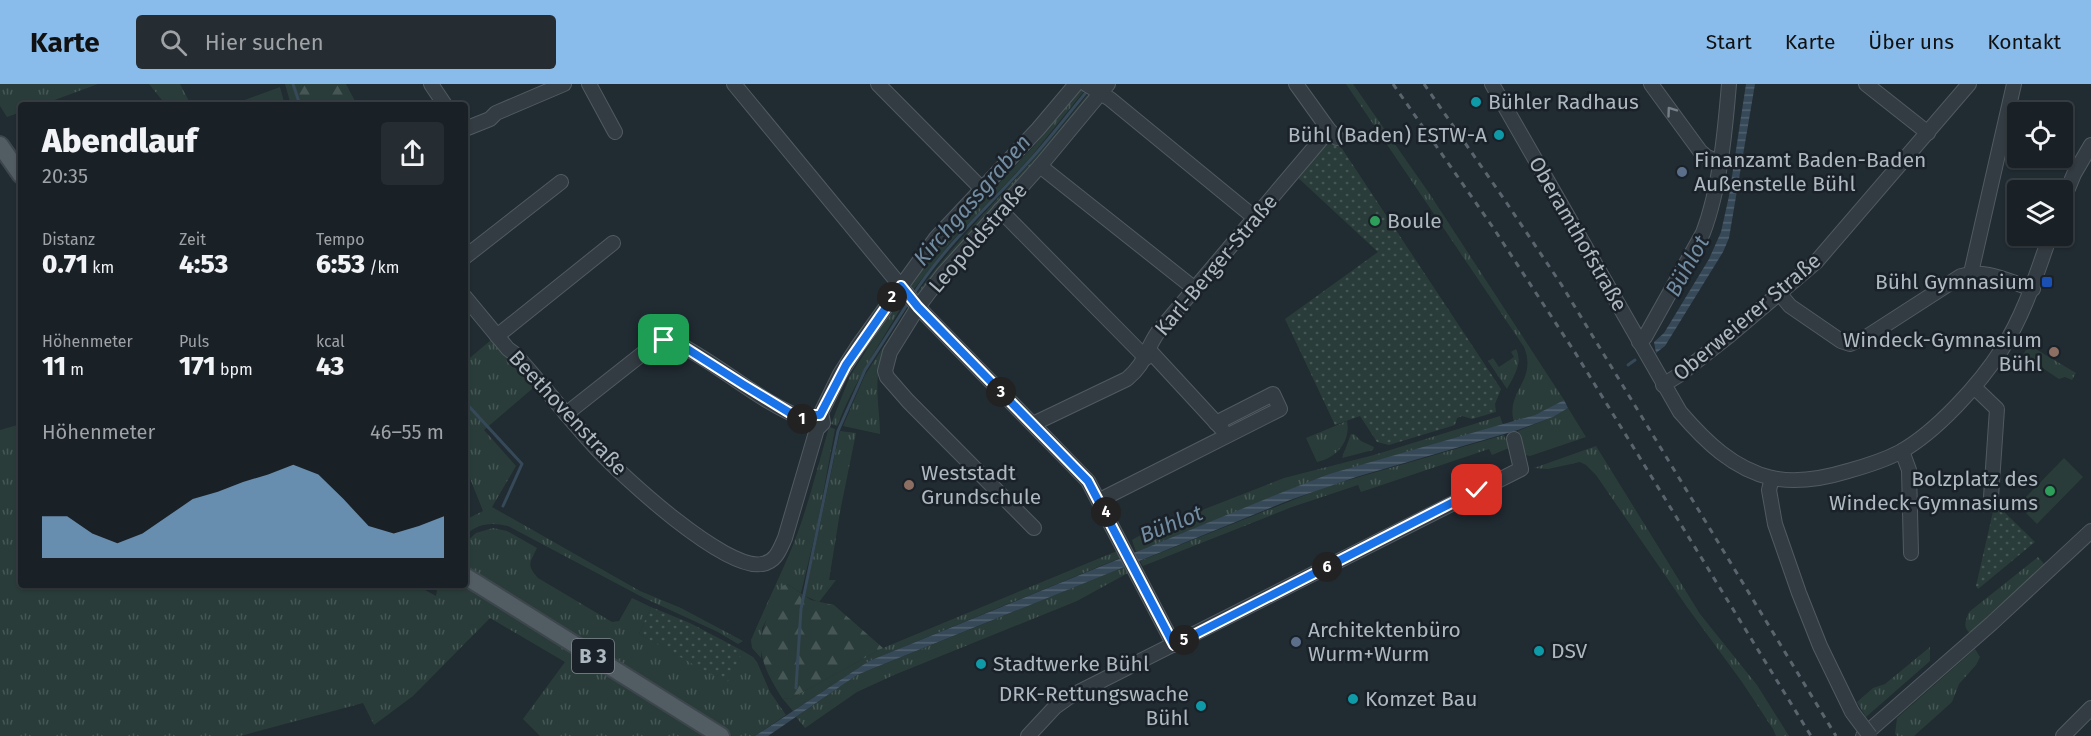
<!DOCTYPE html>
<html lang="de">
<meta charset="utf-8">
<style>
:root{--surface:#192026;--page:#262d32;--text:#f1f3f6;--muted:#9fa3a7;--line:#373e43;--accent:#89bcea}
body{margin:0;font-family:"Fira Sans",sans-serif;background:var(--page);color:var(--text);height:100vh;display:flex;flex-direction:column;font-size:22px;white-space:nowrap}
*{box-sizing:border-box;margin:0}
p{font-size:20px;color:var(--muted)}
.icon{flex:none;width:33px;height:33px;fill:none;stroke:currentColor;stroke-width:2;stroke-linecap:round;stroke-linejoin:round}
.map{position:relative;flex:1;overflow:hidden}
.sheet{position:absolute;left:18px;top:18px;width:450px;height:486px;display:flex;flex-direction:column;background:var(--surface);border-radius:6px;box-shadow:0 2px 4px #0004,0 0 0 2px var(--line)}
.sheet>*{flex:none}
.fabs{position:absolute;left:2007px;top:18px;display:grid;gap:12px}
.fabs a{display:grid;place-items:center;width:66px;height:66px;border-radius:6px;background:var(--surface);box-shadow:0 2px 4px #0004,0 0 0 2px var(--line);font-size:30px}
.pin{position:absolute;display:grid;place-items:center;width:51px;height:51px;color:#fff;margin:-26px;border-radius:12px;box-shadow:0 3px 9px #0006}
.km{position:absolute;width:30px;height:30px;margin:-15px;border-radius:50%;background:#222;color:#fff;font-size:16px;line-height:30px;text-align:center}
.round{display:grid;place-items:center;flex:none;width:63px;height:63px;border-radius:6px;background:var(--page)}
.overview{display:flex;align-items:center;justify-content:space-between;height:102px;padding:0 24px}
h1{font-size:33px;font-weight:800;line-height:45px}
.figures{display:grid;grid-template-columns:repeat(3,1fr);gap:9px;height:102px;padding:6px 24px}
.figures div{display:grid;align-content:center}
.figures b{font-size:26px;font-weight:800}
.figures small{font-size:16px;font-weight:400}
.figures p{font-size:16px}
.chart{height:168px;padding:12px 24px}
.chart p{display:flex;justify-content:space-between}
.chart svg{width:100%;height:108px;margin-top:6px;fill:var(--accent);opacity:.7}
header{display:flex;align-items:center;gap:36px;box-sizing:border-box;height:84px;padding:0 30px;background:var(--accent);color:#111}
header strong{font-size:28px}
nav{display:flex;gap:33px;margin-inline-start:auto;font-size:21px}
.search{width:420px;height:54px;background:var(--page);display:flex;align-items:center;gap:15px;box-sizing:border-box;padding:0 21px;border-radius:6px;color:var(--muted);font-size:22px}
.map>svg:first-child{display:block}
.grass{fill:url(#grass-tufts)}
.forest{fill:url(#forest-firs)}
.park{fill:url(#park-dots)}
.pitch{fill:#2a3c39}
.water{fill:url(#water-rules)}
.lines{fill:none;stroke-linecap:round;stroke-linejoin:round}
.stream{stroke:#364958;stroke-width:3}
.minor-casing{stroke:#515a61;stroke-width:16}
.major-casing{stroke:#3d454d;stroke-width:20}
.minor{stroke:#343c43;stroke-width:14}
.major{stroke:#525c63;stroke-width:16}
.rail{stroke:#5a646d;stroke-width:3;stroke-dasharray:6 6;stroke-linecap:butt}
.minor-bridge-casing{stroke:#515a61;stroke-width:16;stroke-linecap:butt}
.minor-bridge{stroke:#343c43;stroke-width:14}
.oneway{stroke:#778088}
.route-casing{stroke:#fff;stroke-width:12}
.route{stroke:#1a73e8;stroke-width:8}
.culture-dot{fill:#0f9aa8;stroke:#1a2128;stroke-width:2}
.service-dot{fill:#5c6f8a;stroke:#1a2128;stroke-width:2}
.leisure-dot{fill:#2e9e5b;stroke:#1a2128;stroke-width:2}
.transit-dot{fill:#1a4fb4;stroke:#1a2128;stroke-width:2}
.education-dot{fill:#8d6e63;stroke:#1a2128;stroke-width:2}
.labels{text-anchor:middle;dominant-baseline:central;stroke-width:5;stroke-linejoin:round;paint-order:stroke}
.shield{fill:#1a2128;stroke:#828b92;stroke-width:1.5}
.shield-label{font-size:20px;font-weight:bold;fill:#aeb8c0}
.poi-label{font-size:21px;fill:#aeb8c0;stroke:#1a2128;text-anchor:start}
.street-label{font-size:21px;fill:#aeb8c0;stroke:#1a2128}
.water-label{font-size:22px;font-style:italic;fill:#728ca1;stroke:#1a2128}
</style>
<header>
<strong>Karte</strong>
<div class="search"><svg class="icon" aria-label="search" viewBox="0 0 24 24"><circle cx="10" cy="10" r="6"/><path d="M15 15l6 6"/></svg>Hier suchen</div>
<nav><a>Start</a><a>Karte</a><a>Über uns</a><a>Kontakt</a></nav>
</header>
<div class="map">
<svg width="2091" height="652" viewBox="0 0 2091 652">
<defs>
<pattern id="grass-tufts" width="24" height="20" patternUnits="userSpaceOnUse" patternTransform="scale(1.5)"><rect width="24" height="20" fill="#2a3c39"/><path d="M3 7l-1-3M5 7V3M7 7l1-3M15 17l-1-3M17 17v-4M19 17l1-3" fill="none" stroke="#465654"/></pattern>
<pattern id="forest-firs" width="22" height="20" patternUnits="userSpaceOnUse" patternTransform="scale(1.5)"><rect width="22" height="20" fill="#2a3c39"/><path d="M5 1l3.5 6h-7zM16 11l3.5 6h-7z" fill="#465654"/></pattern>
<pattern id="park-dots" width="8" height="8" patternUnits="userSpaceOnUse" patternTransform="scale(1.5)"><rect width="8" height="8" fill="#2a3c39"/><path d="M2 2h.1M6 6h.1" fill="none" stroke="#465654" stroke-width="1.8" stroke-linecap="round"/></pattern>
<pattern id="water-rules" width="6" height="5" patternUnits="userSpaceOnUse" patternTransform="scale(1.5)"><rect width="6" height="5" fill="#364958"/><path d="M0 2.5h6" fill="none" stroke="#51616e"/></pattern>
</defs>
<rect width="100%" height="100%" fill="#212b32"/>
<g class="grass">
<polygon points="0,0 98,0 41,21 21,21 21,28 7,33 0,22"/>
<polygon points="149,0 180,0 191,21 166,21"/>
<path d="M1346,0H1353L1429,109L1564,316L1535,331L1514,338C1505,307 1538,297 1524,263Z"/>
<polygon points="1081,5 1084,7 1029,75 951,158 913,206 910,202 929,174 1034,62"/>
<path d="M1087,11L1089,13L1051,62L920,213L917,209C952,162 992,121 1031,78C1051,56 1069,33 1087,11Z"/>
<path d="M901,217L903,220C880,260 854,298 837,342L831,340L850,292L876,251Z"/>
<path d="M908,225L910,227C900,243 885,261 880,280C874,303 880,327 880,350L843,342L865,291Z"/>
<path d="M491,256L533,304L484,346L516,382L492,423L640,507L681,524L743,557L738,560L718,548L644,514L508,442C491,438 477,439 465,452V436L483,427L469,392L465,393V278Z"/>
<polygon points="2029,261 2076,289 2072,296 2065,293 2059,295 2023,271"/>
<path d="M1516,265C1523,279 1514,292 1507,305L1488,277L1493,274L1499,283L1514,273L1511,268Z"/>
<polygon points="1568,324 1586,353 1530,372 1525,371 1518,347 1553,333"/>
<polygon points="1500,332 1503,341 1329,390 1136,468 1132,456 1146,448 1284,394 1374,371"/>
<path d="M1347,337C1351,358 1336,374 1317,378L1306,354Z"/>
<polygon points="21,340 21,501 416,501 436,512 437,507 433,501 465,501 706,652 540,652 523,635 565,578 490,534 413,612 374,641 363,619 240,652 0,652 0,346"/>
<path d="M829,343L835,345L817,442L801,509L787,500L762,544L761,574L752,564L751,556C762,530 774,505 785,480C805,436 816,389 829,343Z"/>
<polygon points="840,347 856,349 840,428 829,496 836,496 819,518 805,512"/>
<polygon points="1351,350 1354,350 1361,357 1374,363 1373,366 1342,374"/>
<polygon points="1504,351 1509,364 1492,371 1489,365 1361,408 1358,401 1292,423 1143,482 1140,477 1328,402"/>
<polygon points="1596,362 1700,530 1757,601 1789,652 1776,652 1773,645 1742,598 1687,523 1596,391 1586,381 1580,378 1548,385 1534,384"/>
<path d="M493,444L507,447L537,464C530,478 526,481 538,494L612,538L619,537L632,514L651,523L639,550L727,598L743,567L753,573L757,578L770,608L786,631L755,652H732L465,484V459L476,449Z"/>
<polygon points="1117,467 1120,474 869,577 793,627 782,614 790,615 883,564"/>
<path d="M2038,473L2045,481L1970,549C1962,543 1966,536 1969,528Z"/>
<polygon points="1124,483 1128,489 1077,517 894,591 857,608 805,644 796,633 857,591"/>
<polygon points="1930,563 1930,577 1866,633 1857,618 1873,604 1885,600"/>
<polygon points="1975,565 1980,573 1976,581 1959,600 1952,618 1914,652 1897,652 1895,650 1897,634"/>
</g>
<g class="forest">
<polygon points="285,0 346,0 357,21 291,21"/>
<path d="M787,500L811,516L834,521L883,564L790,615L782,614C750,563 758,553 782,502Z"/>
</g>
<g class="park">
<polygon points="1326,56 1337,57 1501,305 1495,320 1496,328 1472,335 1462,332 1457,334 1455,341 1389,361 1377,358 1360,332 1335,341 1285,235 1378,168 1295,91"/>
<polygon points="1998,422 2035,458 1978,505 1976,502 1994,423"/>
<polygon points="651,523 690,539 743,567 727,599 639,550"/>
</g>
<g class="pitch">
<polygon points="280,3 285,21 231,21"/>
<polygon points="2064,374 2083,393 2037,440 2018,421"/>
</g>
<g class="water">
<polygon points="1746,0 1755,0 1729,154 1723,168 1665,262 1656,269 1654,258 1664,249 1709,175 1721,148 1729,112"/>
<polygon points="1564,316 1568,324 1553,333 1518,346 1356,393 1290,416 874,584 857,591 768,652 755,652 869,577 1283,408 1329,390 1535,331"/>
</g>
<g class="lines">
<g class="stream">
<polyline points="293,0 300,21"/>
<path d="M913,211C946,160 992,119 1032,74C1052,52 1069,29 1088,6"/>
<polyline points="1628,281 1635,276"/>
<polyline points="465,318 522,380 503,422"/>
<polyline points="796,604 801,525 838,347 865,286 908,219"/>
</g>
<g class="minor-casing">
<g id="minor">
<polyline points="431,0 445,21"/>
<polyline points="589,0 615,48"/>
<polyline points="734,0 918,223 1088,397 1174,561"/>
<polyline points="878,0 982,105"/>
<polyline points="1086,0 1110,15 1255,134"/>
<polyline points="1296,0 1329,46 1337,54"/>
<path d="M1492,0L1680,328C1705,357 1733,385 1772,394C1796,399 1825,394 1848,387C1866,382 1883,377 1900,368C1936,348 1980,300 2002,265C2025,229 2036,191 2050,152"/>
<polyline points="1651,0 1700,67 1707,73 1719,78"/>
<polyline points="1866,0 1928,49"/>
<polyline points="465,45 490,35 496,29 564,0"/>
<polyline points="1040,82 1195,205"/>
<polyline points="2062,119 2074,90 2091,61"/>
<polyline points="1000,126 1146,274"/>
<polyline points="465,173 561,98"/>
<polyline points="1971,189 2014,0"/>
<path d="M1780,210L1790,222L1841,257L1850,260L1868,252L1961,192C1986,184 2009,198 2033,205"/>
<path d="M465,213L508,265L515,270C543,301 568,334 596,364C622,392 725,487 762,480C776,478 780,465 785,454L817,345L823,339L822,333L820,331L840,290L858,262L936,154L1038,45L1076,0"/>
<polyline points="497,252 613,159"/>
<path d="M1639,258L1645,253L1703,149C1720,104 1725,48 1729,0"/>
<polyline points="1149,266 1222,345"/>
<polyline points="1663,301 1679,291 1730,251 1816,178 1969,0"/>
<polyline points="1974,303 1997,325 1991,413"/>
<path d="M566,330L656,259L671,256C719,279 759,319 809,337"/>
<path d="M1033,340L1127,295C1146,279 1145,267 1158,248L1329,46"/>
<polyline points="1902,367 1909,386 1911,469"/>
<polyline points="1772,394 1769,406 1775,440 1799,509 1820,562 1852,628"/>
<polyline points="1100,416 1280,325 1273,310 1216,339"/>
<polyline points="1034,444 908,317 887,293 885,287 890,268 918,223 943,190 1040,82 1108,0"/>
<polyline points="1028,652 1055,623 1069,613 1521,385 1514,355"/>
<polyline points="1863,652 1992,539 2091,447"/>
<polyline points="2063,652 2091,624"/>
</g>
</g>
<g class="major-casing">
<g id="major">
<polyline points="0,61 21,91"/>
<polyline points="465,492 721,652"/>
</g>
</g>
<use href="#minor" class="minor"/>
<use href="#major" class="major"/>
<g class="rail">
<polyline points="1393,0 1492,142 1576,270 1811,652"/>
<polyline points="1424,0 1504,115 1561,200 1836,652"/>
</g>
<g class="minor-bridge-casing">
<polyline id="minor-bridge" points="1852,628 1870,652"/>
</g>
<use href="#minor-bridge" class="minor-bridge"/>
</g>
<defs><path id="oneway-chevron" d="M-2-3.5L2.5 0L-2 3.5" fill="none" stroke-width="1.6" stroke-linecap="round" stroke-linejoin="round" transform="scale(1.5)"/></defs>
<use class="oneway" href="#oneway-chevron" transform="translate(1671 27) rotate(-126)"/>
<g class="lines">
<g class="route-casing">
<polyline id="route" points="664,256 672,256 678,259 744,301 795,332 809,337 814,331 820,331 846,281 901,202 918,223 1088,397 1174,561 1477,406"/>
</g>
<use href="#route" class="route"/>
</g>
<g class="culture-dot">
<circle cx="1476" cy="18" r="6"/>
<circle cx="1499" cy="51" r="6"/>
<circle cx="1539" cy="567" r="6"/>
<circle cx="981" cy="580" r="6"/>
<circle cx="1353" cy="615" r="6"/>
<circle cx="1201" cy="622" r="6"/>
</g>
<g class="service-dot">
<circle cx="1682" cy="88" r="6"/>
<circle cx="1296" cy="558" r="6"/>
</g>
<g class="leisure-dot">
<circle cx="1375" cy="137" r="6"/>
<circle cx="2050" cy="407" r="6"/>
</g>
<rect class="transit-dot" x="2041" y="192" width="12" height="12" rx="3"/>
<g class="education-dot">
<circle cx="2054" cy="268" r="6"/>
<circle cx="909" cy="401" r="6"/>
</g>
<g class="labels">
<rect class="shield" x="572" y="555" width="42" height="34" rx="4.5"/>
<g class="shield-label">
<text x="593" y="572">B 3</text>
</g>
<g class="poi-label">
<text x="1488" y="18">Bühler Radhaus</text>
<text x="1487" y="51" text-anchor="end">Bühl (Baden) ESTW-A</text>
<text x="1694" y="76">Finanzamt Baden-Baden<tspan x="1694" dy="24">Außenstelle Bühl</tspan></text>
<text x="1387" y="137">Boule</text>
<text x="2035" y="198" text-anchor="end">Bühl Gymnasium</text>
<text x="2042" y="256" text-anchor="end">Windeck-Gymnasium<tspan x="2042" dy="24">Bühl</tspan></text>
<text x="921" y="389">Weststadt<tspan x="921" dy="24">Grundschule</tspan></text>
<text x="2038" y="395" text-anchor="end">Bolzplatz des<tspan x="2038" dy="24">Windeck-Gymnasiums</tspan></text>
<text x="1308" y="546">Architektenbüro<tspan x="1308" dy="24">Wurm+Wurm</tspan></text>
<text x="1551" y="567">DSV</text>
<text x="993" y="580">Stadtwerke Bühl</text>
<text x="1189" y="610" text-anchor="end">DRK-Rettungswache<tspan x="1189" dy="24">Bühl</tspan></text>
<text x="1365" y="615">Komzet Bau</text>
</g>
<g class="street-label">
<text transform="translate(1578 150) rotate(60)">Oberamthofstraße</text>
<text transform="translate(978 154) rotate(-49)">Leopoldstraße</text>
<text transform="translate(1216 181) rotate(-50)">Karl-Berger-Straße</text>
<text transform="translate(1747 233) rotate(-40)">Oberweierer Straße</text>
<text transform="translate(568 329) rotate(47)">Beethovenstraße</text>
</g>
<g class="water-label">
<text transform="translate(972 116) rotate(-49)">Kirchgassgraben</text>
<text transform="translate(1687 182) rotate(-61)">Bühlot</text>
<text transform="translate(1171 440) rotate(-22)">Bühlot</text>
</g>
</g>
</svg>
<div class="fabs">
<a><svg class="icon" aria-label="locate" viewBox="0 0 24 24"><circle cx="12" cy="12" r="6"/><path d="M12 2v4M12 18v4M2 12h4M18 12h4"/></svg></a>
<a><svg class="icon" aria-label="layers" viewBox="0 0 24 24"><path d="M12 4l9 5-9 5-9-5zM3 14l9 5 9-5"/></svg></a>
</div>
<div class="pin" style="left:664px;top:256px;background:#1e9e55"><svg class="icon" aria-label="arrive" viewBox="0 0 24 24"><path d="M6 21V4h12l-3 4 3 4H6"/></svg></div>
<div class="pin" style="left:1477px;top:406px;background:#d93025"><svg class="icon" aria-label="check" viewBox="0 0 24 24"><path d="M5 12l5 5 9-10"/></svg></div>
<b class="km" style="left:802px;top:335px">1</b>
<b class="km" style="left:892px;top:213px">2</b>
<b class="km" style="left:1001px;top:308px">3</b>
<b class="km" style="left:1106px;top:428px">4</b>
<b class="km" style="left:1184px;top:556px">5</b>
<b class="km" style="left:1327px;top:483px">6</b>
<section class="sheet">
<div class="overview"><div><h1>Abendlauf</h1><p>20:35</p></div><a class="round"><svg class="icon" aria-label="share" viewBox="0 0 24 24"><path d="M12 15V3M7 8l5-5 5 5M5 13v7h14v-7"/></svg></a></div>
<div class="figures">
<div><p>Distanz</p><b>0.71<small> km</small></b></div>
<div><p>Zeit</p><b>4:53</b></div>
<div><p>Tempo</p><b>6:53<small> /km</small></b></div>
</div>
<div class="figures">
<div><p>Höhenmeter</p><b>11<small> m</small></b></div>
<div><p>Puls</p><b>171<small> bpm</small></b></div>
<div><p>kcal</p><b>43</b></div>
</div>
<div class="chart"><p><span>Höhenmeter</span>46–55 m</p>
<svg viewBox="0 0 160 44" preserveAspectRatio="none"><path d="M0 44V27L10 27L20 34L30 38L40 34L50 27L60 20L70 17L80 13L90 10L100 6L110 10L120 20L130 31L140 34L150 31L160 27V44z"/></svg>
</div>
</section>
</div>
